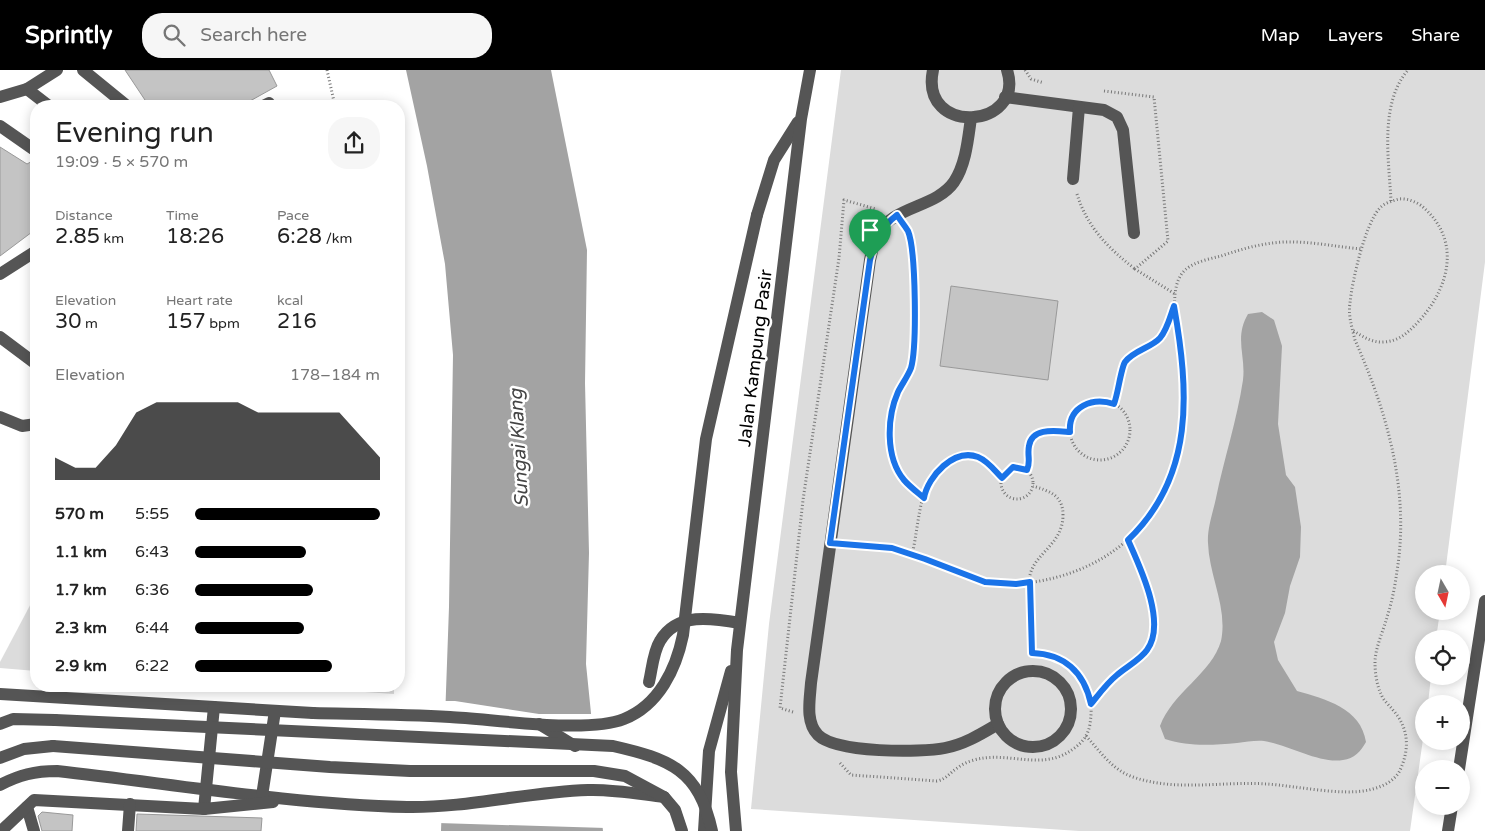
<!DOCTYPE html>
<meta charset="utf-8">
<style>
:root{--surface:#fff;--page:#f6f6f6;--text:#222;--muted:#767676;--accent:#000}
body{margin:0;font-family:"Varela Round",sans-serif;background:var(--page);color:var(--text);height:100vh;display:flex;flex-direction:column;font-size:19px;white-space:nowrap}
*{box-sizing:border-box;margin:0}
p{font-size:16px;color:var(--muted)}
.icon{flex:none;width:28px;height:28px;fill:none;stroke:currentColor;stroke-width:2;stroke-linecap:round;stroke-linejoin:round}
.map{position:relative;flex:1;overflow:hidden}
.sheet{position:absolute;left:30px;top:30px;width:375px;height:592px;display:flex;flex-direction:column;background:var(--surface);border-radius:20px;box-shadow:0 2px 12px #0003}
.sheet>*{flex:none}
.needle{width:32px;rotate:171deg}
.controls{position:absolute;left:1415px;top:495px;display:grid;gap:10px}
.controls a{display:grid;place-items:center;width:55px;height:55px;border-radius:50%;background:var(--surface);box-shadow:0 2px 12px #0003;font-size:25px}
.pin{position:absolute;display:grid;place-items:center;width:42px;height:42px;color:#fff;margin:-51px -21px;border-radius:50% 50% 50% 0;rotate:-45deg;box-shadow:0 0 5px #0007}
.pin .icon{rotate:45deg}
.round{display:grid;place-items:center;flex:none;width:52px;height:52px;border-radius:20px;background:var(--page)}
.overview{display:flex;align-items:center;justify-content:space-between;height:85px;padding:0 25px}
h1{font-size:28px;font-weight:600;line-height:38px}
.figures{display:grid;grid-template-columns:repeat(3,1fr);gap:8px;height:85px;padding:5px 25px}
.figures div{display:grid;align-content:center}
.figures b{font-size:21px;font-weight:600}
.figures small{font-size:14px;font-weight:400}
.figures p{font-size:14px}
.chart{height:140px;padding:10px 25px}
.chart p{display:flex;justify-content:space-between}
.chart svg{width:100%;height:90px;margin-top:5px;fill:var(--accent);opacity:.7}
ul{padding:0 25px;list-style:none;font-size:16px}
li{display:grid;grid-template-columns:80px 60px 1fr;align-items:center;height:38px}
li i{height:12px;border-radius:6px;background:var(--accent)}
header{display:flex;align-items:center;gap:30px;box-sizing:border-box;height:70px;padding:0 25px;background:var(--accent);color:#fff}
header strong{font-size:24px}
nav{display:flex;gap:28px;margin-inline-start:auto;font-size:18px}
.search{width:350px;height:45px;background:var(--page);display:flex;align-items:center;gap:12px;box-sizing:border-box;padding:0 18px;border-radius:20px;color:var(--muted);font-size:19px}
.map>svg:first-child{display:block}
.green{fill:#dcdcdc}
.water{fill:#a3a3a3}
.pier{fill:#fff}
.building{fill:#c4c4c4;stroke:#999}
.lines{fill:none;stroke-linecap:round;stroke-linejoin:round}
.path{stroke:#777;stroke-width:3;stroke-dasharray:1 2.5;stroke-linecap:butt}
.minor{stroke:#555;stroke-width:12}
.minor-bridge{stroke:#555;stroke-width:12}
.route-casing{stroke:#fff;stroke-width:10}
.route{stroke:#1a73e8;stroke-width:6}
.labels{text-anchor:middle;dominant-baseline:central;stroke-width:5;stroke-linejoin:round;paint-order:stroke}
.street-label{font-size:18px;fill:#000;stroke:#fff}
.water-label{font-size:19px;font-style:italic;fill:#444;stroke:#fff}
</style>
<header>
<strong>Sprintly</strong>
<div class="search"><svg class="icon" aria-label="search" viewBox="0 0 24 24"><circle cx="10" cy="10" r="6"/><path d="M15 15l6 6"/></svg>Search here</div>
<nav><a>Map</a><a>Layers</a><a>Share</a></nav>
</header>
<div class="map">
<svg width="1485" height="761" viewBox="0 0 1485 761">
<rect width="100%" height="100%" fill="#fff"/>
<g class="green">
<polygon points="841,0 1485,0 1485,192 1445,504 1424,504 1424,541 1440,541 1436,569 1424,569 1424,606 1431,606 1428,634 1424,634 1424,662 1410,761 1079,761 751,739 769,554"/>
<polygon points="36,524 36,601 0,598 0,592"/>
<polygon points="277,616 394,616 394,624"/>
</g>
<g class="water">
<polygon points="406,0 551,0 587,180 585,313 589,483 586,594 603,761 441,761 449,537 453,285 445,194 427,96"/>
<path d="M1262,242L1274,250L1282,276L1278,354L1286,405L1295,417L1301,457L1300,487L1290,516L1285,543L1274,572L1278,590L1297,621C1325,629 1361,638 1366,672C1361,681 1354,689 1343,690C1320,694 1289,675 1264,671C1256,670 1246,672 1237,673C1213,675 1189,677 1165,669L1160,656C1172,623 1212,603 1221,571C1228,538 1209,506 1208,473C1207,459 1213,442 1216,428C1224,389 1237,350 1243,310C1246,285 1234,268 1248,244Z"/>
</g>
<polygon class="pier" points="443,631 455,631 539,644 594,644 606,758 438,753"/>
<g class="building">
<polygon points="125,0 269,0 277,16 241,36 149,36"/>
<polygon points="0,77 27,94 36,89 36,159 0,186"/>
<polygon points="951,216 1058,231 1048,310 940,296"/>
<polygon points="42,742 73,745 72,761 42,761 38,746"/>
<polygon points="137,744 262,748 261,761 136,761"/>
</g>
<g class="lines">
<g class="path">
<polyline points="327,0 335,36"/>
<polyline points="1025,0 1031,9 1044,13"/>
<polyline points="1104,21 1154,27 1168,171 1135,199 1175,224"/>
<path d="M1077,124C1087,157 1108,178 1135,199"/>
<path d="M1391,131C1389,90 1379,34 1408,0"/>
<polyline points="906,159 914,208 915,275 911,299 898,322 892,341 890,366 893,390 903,409 924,427"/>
<circle cx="1100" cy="360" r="30"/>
<path d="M1114,334C1118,324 1121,298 1125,292C1134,280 1151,278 1159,269C1167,260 1170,247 1174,237"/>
<circle cx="1017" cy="413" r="16"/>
<path d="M1027,400C1033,387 1025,376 1036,364L1052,361L1070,362"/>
<path d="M846,475C861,476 877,475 892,479C935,488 973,518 1018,514C1130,504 1190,423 1185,313C1184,284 1162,222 1185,200C1194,192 1209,189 1221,186C1242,179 1262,173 1285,172C1310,171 1337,177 1362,179"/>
<path d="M912,485C917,464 918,441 925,420C931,401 958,379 979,388C988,392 995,401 1002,408"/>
<path d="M1091,633C1099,623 1107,613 1117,605C1126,597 1140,590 1147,580C1167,553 1140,497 1128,470"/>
<polyline points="793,642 780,638 803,430 839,188 844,130 876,139"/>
<path d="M1086,666C1100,681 1112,700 1133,707C1176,722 1222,711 1267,714C1297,716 1341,726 1369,720C1382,717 1396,711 1401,698C1410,677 1408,657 1393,640C1389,635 1383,630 1381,624C1377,616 1375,603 1375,593C1375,578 1383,562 1387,547C1392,532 1395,516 1397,501C1410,421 1387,342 1355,270C1352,257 1348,246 1350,233C1352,211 1365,155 1379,139C1384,133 1392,131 1399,129C1407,128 1417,132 1423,137C1462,171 1449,218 1419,251C1409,262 1399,271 1384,272C1372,273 1362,266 1352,260"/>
<path d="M840,693L851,705L937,711C947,709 950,702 959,697C965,692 976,689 984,688C1015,684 1045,700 1073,679C1082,673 1088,666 1090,654C1092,640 1092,627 1085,614C1072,592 1056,584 1032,583C1030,562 1025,525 1030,505C1035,483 1063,474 1063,445C1063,425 1049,421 1033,416"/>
</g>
<g class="minor">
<polyline points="83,0 127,36"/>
<path d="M933,0C919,67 1026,59 1007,0"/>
<polyline points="27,19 49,36"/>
<polyline points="0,27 27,19 57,0"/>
<polyline points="1005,27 1104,40 1117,47 1123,60 1134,163"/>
<polyline points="263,36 269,33"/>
<path d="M971,48C968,69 966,94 954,112C935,139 891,135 876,167C873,174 872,182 870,190L811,613C810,629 805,652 818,665C836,683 921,683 945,678C965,674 981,664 998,654"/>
<polyline points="0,56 36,81"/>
<polyline points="1073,109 1079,37"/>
<polyline points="757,145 774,90 798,52"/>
<polyline points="0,204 36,181"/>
<polyline points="0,267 36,294"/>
<polyline points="0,347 22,356 36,354"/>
<circle cx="1033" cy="639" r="38"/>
<path d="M649,612C652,600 653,582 660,571C677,542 712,548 740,553"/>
<polyline points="0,624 313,643"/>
<polyline points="0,654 13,649 55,650"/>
<polyline points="539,654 575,676"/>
<polyline points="0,688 24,679 53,676"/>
<polyline points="1459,699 1485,531"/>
<path d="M0,715C19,705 35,701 57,701C173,714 290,734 407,737C468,738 527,722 588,720C613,719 639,724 664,727"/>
<polyline points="262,726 275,641"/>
<polyline points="27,737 34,761"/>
<polyline points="204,739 214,637"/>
<polyline points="1,761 34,730 204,739 273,732"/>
<polyline points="128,761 130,734"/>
<polyline points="704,761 709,681 731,601"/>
<polyline points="736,761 731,702 737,580 801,49 810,0"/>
<polyline points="1448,761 1452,736"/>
</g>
<g class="minor-bridge">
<path d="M313,643C358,644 404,644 450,647C493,649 586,664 624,649C659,635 676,599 683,565L706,369L757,145"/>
<path d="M55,650L613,676C670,689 699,700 712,761"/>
<polyline points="53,676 330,697 410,701 594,701 625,706 664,727 675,740 682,761"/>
</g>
</g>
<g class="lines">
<g class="route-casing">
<path id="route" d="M897,145C900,150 905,156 908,161C916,180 917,277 911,298C908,306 902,314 898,322C887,347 885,387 904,410C909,416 917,422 924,428C928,406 954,378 978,387C988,391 995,401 1002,408L1013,397L1027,400C1031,392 1027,385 1029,376C1032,357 1056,361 1070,362C1068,336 1093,327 1114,334C1118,324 1121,298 1125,292C1134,280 1151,278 1160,268C1167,260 1170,247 1174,236C1189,321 1195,406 1128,470C1140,497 1167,553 1147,580C1140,590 1126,597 1117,605C1107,613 1099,624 1091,634C1084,602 1064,584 1032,583L1030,512L1016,514L985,512L925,489L892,478L830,473L870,190C875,170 880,158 897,145Z"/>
</g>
<use href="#route" class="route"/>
</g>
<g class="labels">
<g class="street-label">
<text transform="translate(755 288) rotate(-83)">Jalan Kampung Pasir</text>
</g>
<g class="water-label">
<text transform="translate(519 378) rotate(-93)">Sungai Klang</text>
</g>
</g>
</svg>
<div class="controls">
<a><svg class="needle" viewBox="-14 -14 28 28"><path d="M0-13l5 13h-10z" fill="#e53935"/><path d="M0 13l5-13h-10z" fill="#767676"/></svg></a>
<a><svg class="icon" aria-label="locate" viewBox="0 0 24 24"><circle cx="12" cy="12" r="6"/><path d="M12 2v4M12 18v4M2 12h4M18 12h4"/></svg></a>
<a>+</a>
<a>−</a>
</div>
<div class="pin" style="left:870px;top:190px;background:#1e9e55"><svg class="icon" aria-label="arrive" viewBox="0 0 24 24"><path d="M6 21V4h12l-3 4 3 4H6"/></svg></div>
<section class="sheet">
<div class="overview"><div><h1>Evening run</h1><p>19:09 · 5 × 570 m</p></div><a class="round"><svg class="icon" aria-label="share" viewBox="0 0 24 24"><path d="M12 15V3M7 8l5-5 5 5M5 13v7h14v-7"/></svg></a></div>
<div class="figures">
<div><p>Distance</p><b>2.85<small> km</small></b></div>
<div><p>Time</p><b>18:26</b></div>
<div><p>Pace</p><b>6:28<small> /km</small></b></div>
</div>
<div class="figures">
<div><p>Elevation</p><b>30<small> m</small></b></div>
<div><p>Heart rate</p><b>157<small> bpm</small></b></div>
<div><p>kcal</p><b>216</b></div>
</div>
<div class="chart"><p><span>Elevation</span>178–184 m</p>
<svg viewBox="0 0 160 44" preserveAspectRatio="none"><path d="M0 44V33L10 38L20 38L30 27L40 11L50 6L60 6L70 6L80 6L90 6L100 11L110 11L120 11L130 11L140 11L150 22L160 33V44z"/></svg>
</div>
<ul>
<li><b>570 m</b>5:55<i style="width:100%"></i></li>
<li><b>1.1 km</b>6:43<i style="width:60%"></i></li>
<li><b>1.7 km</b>6:36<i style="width:64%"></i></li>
<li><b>2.3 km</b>6:44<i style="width:59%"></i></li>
<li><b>2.9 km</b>6:22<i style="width:74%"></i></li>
</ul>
</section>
</div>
